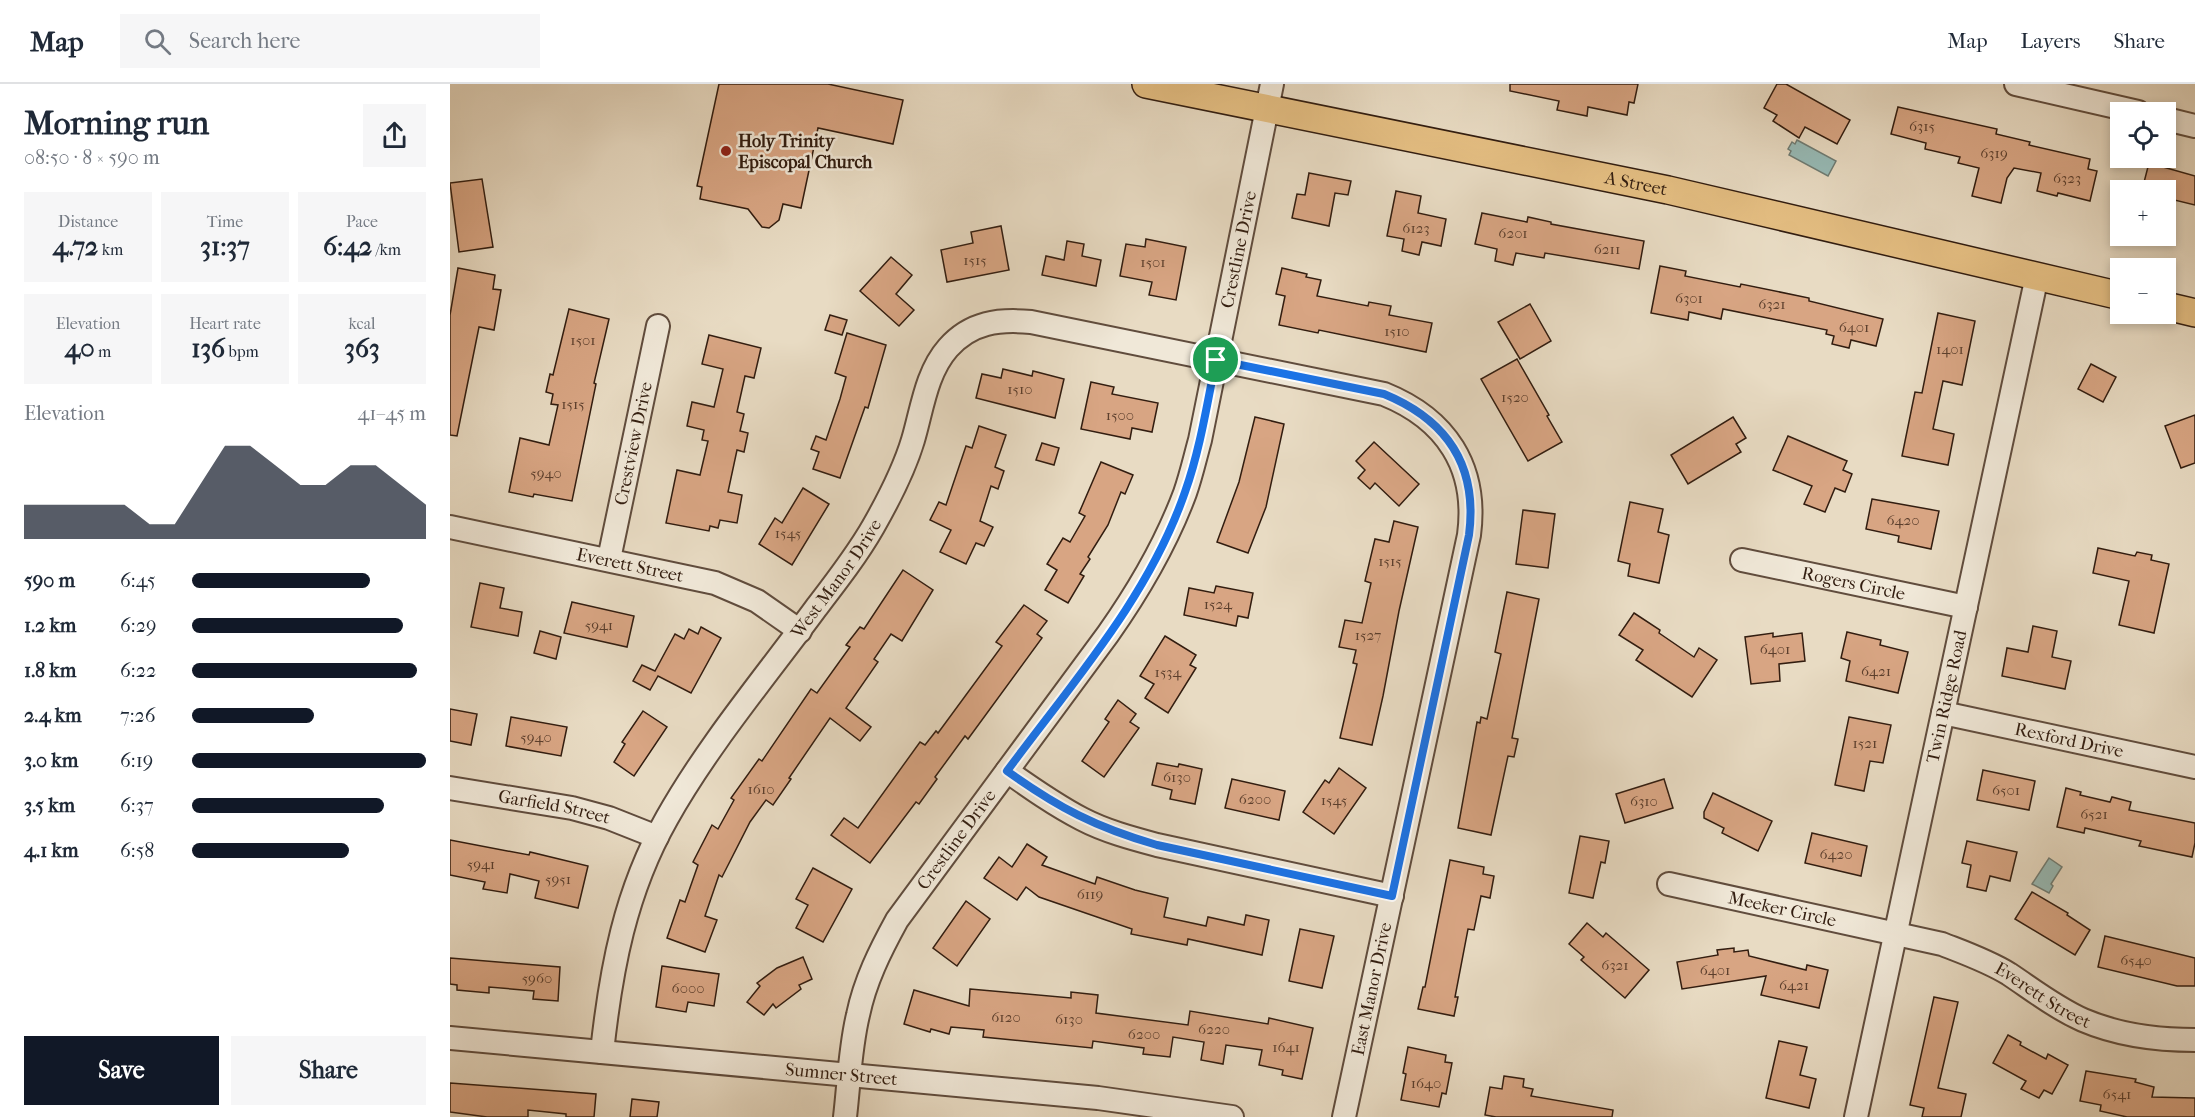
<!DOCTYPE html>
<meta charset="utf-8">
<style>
:root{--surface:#fff;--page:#f6f6f7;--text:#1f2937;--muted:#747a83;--line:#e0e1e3;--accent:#111827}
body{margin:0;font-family:"IM FELL French Canon",serif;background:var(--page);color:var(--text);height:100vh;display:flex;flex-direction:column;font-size:22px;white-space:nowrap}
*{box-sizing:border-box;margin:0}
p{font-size:20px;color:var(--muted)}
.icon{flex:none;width:33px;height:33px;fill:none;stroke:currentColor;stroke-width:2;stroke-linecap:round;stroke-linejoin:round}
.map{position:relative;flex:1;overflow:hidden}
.side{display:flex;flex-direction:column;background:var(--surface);width:450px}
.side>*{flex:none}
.controls{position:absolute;left:1660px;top:18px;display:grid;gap:12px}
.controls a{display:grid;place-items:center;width:66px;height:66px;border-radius:0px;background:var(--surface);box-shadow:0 3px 9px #0003;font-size:30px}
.pin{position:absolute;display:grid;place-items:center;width:51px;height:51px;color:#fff;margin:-26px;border:3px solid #fff;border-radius:50%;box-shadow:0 2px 6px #0007}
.round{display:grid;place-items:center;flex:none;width:63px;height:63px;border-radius:0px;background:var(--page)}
.headline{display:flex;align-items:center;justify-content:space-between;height:102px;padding:0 24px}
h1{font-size:33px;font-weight:800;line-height:45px}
.metrics{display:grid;grid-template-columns:repeat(3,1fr);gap:9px;height:102px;padding:6px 24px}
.metrics div{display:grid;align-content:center;border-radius:0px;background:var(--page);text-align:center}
.metrics b{font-size:26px;font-weight:800}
.metrics small{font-size:16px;font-weight:400}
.metrics p{font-size:16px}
.chart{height:168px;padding:12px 24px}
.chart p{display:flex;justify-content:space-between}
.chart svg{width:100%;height:108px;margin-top:6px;fill:var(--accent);opacity:.7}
.action{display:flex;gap:12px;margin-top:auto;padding:12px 24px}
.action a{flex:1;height:69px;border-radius:0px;background:var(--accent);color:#fff;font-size:24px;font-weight:800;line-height:69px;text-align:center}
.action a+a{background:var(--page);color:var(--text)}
ul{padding:0 24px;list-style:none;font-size:20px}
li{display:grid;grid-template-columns:96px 72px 1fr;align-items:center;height:45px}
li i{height:15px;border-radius:8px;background:var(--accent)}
header{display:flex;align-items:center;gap:36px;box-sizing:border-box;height:84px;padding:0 30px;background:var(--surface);border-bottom:2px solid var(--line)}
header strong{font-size:28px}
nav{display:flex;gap:33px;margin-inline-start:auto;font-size:21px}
.search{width:420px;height:54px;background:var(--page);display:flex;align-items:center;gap:15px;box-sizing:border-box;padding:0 21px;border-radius:0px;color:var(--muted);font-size:22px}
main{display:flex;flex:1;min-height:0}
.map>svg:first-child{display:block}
.water{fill:#97bbb7;stroke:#6f7c74;stroke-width:1.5}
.building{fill:#d8a583;stroke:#321d10;stroke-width:1.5}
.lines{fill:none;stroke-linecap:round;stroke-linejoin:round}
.minor-casing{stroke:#604c3d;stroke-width:26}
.major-casing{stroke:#321d10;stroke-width:30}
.minor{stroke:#f0e8d8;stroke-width:22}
.major{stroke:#e4be82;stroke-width:27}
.route-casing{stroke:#fff;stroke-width:12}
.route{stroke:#1a73e8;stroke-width:8}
.poi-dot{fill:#8f2418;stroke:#f0e8d8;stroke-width:2}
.labels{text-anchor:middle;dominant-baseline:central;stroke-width:5;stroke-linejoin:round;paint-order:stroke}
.number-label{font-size:15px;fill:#5c3f2d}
.poi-label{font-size:18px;font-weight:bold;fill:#321d10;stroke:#f0e8d8;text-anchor:start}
.street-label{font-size:18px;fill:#321d10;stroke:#f0e8d8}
</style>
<header>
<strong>Map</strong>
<div class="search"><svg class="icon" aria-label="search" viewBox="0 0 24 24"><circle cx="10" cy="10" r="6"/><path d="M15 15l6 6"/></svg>Search here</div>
<nav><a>Map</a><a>Layers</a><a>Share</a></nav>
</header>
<main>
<section class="side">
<div class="headline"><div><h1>Morning run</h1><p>08:50 · 8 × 590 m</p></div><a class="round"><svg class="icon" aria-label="share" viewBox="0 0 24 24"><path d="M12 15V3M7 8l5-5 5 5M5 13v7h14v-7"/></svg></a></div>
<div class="metrics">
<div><p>Distance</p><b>4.72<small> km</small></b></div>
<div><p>Time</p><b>31:37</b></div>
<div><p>Pace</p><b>6:42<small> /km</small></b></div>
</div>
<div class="metrics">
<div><p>Elevation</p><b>40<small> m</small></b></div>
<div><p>Heart rate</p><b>136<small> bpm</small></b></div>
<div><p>kcal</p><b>363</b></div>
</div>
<div class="chart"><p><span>Elevation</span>41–45 m</p>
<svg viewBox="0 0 160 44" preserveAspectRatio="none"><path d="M0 44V30L10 30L20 30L30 30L40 30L50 38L60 38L70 22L80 6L90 6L100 14L110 22L120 22L130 14L140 14L150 22L160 30V44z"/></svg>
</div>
<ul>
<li><b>590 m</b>6:45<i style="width:76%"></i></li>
<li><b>1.2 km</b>6:29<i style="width:90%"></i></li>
<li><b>1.8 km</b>6:22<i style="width:96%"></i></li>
<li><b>2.4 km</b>7:26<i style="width:52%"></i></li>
<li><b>3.0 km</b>6:19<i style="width:100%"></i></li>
<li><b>3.5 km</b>6:37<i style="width:82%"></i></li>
<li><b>4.1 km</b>6:58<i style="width:67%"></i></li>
</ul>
<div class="action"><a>Save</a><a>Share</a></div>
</section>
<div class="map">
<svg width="1745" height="1033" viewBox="0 0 1745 1033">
<rect width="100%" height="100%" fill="#e8dbc3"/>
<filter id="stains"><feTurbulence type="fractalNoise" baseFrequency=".00333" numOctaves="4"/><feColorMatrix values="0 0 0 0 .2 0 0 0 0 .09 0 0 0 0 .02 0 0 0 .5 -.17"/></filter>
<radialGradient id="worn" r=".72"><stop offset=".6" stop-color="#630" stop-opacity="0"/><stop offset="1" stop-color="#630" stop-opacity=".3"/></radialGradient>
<g class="water">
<polygon points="1347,56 1386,77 1378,92 1339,71 1341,67 1338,65 1342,58 1345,60"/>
<polygon points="1599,774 1612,783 1601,800 1603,802 1599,809 1582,800"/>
</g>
<g class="building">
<polygon points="269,0 378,0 453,16 443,60 368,44 351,124 333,120 329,136 319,144 312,143 298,125 250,115 252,103 247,102"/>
<polygon points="1060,0 1188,0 1184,19 1179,18 1177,31 1138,23 1137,32 1107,26 1109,17 1060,7"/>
<polygon points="1327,0 1336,0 1400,36 1387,60 1355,43 1349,54 1323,37 1327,31 1314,24"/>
<polygon points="1448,23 1547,45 1546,50 1580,58 1579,61 1640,75 1638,85 1647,87 1640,117 1608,109 1607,112 1587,107 1591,89 1564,84 1557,94 1551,119 1522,112 1529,84 1508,79 1510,73 1475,65 1476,59 1441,50"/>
<polygon points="1699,79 1745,92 1745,121 1716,114 1716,106 1692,106"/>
<polygon points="859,89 901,97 898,111 885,109 879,142 842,134 847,110 855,111"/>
<polygon points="32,95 43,163 9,168 0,99"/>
<polygon points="946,107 971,112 968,129 996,135 991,162 972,158 969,171 952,167 954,155 937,152"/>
<polygon points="1032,129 1077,138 1078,133 1101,138 1101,140 1194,157 1189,185 1095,169 1094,174 1066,169 1063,181 1045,177 1047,165 1025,160"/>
<polygon points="551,142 559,186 497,198 491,166 523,159 521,148"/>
<polygon points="696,155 736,163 726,216 699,211 702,198 670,192 676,160 695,163"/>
<polygon points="617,157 634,160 632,172 651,176 646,202 592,191 596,172 614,176"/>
<polygon points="441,173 462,191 446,210 464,226 449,242 410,207"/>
<polygon points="1210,182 1236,187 1235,192 1290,203 1291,200 1359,214 1359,217 1433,235 1426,262 1401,256 1399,264 1382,260 1384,252 1376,250 1377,246 1273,225 1271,235 1239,228 1238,236 1201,229"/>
<polygon points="8,184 45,191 43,205 51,206 44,246 29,243 7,352 0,351 0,231"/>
<polygon points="832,184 857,190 856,193 871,196 867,212 918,222 919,218 941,222 939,231 982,239 976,268 869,246 868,249 829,241 835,212 826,210"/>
<polygon points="1080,220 1101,257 1070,275 1048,238"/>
<polygon points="119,225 159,235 144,299 146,300 122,417 84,410 83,413 59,408 70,354 99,361 108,321 101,320 103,310 96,308 100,290 103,291"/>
<polygon points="1488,229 1525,237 1512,301 1493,297 1483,345 1504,350 1498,381 1452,372 1465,308 1472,309"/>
<polygon points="380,231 397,236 392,251 375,246"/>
<polygon points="397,249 436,261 418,324 415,323 390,394 363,385 369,368 361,365 366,352 376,356 390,315 396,293 385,289"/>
<polygon points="259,251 311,264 304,294 295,292 287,328 294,330 290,347 298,349 294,368 287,366 278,408 292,411 287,439 270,436 268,444 260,442 259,447 216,439 227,386 250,391 258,357 252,356 254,346 237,342 242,318 264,323 273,285 252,280"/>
<polygon points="1067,275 1099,331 1097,332 1112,358 1078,377 1031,295"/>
<polygon points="1641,280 1666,293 1653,318 1628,305"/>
<polygon points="553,285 582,292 583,287 614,295 605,334 526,314 532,290 551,294"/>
<polygon points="641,298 664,303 662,310 708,319 702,348 682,344 680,355 631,345"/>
<polygon points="1745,331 1745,379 1731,384 1715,342"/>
<polygon points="805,333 834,340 816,423 798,469 767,458 789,398"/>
<polygon points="1283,333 1296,354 1286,360 1291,368 1238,400 1221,371"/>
<polygon points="529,342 556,351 545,383 554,387 548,405 541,402 530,437 543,443 534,462 526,459 516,480 490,468 501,446 480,436 489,418 496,421 516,362 522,364"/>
<polygon points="1338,352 1397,377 1393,386 1402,390 1395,408 1385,404 1375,428 1354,420 1362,402 1323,386"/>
<polygon points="924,358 969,400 949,422 925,399 920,405 908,394 915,386 906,377"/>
<polygon points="592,359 609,364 604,381 586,376"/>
<polygon points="651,378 683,391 675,410 671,408 658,441 638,473 640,475 630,490 634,492 618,519 595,506 607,486 597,480 613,454 620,458 635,432 629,429"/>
<polygon points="353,404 379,420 342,481 309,460 325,434 332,439"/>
<polygon points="1422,415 1489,427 1481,465 1448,458 1449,452 1416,445"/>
<polygon points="1180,418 1213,425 1208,448 1219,451 1209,499 1178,492 1180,480 1168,477"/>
<polygon points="1073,426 1105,430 1098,484 1066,480"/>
<polygon points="944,437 968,443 949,527 933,612 922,661 890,654 907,580 903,579 906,566 889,563 895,536 912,539 921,499 915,497 925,455 939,458"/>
<polygon points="1648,464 1685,472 1687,468 1702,471 1701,476 1719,480 1704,549 1669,541 1679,497 1643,489"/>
<polygon points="453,486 483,506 452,557 441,550 424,575 428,578 396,624 421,643 410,657 380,634 339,694 341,695 323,721 316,716 300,738 272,793 269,791 255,832 267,836 255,868 217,854 230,816 235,818 248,781 243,778 262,741 268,745 284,716 281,714 309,675 312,677 361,605 367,609 400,563 396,561 410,543 414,545"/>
<polygon points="30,499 54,504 50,524 72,528 68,552 21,543"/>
<polygon points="766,502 803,509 798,534 788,532 786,542 734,531 739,504 764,509"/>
<polygon points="1057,508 1089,515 1062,654 1068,655 1064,673 1058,672 1041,751 1008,744 1027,638 1030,639 1031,633 1037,635 1051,570 1045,568"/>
<polygon points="122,518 184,532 177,563 114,549"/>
<polygon points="574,521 597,537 587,550 592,554 518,655 515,652 485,693 487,695 469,720 466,718 420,779 381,751 394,734 408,744 470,658 475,661 486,647 488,649 552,562 546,558"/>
<polygon points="1184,529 1210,546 1209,549 1244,573 1249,564 1267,576 1242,613 1186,576 1193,566 1169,551"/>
<polygon points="1583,542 1607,547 1602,573 1621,577 1615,605 1552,592 1557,564 1578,568"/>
<polygon points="251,543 271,554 241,609 208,592 200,606 183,597 192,581 205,587 225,550 234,555 239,545 248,550"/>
<polygon points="90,547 111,553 106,575 84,569"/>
<polygon points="1397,548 1431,556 1430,561 1458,568 1448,609 1396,597 1400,577 1391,574"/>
<polygon points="1323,549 1323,553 1352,549 1355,577 1329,580 1330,597 1301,600 1295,553"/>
<polygon points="715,552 746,571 740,581 746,584 718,629 695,614 704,600 690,592"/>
<polygon points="668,616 686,630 680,638 689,644 654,693 632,677 659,638 655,635"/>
<polygon points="0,625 27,630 21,661 0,657"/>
<polygon points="193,627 217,643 184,692 164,678 175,660 172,658"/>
<polygon points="61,633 117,643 111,672 56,662"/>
<polygon points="1399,633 1441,641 1433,679 1420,677 1414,707 1385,701"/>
<polygon points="707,679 728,683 729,680 752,685 745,720 720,715 722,706 702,701"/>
<polygon points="889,684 916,704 884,750 853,728 875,696 879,699"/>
<polygon points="1533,686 1585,697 1579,726 1527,716"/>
<polygon points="782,695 835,707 829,736 775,724"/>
<polygon points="1214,695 1223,724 1175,739 1166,710"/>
<polygon points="1616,704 1631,708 1630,711 1660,718 1662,713 1681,718 1679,726 1745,739 1745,759 1742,773 1689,762 1691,757 1635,744 1634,749 1607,743"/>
<polygon points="1263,709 1322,737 1308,767 1272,749 1274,744 1254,734 1254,728"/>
<polygon points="1362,749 1417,762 1411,792 1355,779"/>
<polygon points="1130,752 1159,757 1155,779 1151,778 1143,814 1119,809"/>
<polygon points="0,756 79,771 80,768 138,782 128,824 85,814 89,797 60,790 57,809 33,805 35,798 0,791"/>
<polygon points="1517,757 1567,768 1560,797 1540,792 1536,807 1517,803 1521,781 1512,779"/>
<polygon points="577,760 597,773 592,781 645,800 647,793 685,806 718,814 714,833 756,842 758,833 794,841 796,831 819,836 812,871 738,855 737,861 681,850 682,845 589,813 576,803 567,816 534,794 549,773 562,783"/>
<polygon points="1000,776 1034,783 1033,790 1044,792 1040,814 1031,812 1024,846 1018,845 1005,913 1008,913 1004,932 968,925 973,903 975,903"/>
<polygon points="363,784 402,805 373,858 346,844 358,821 346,815"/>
<polygon points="1582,808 1618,829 1617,831 1640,846 1625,871 1565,835"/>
<polygon points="516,817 540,835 507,882 483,864"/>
<polygon points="1137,839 1153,853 1156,849 1199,886 1175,914 1131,876 1134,873 1119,860"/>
<polygon points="850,845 884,852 872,904 839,897"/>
<polygon points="1655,852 1745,874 1745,902 1727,902 1648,883"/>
<polygon points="1284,864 1284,868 1298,866 1299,872 1356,886 1357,881 1378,886 1369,924 1311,911 1316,892 1232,905 1227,878 1268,871 1267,866"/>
<polygon points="353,873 362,895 349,901 351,905 326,924 323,920 314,931 297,918 310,902 307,899 327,884"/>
<polygon points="0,874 110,883 108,917 83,915 84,907 39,903 39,909 7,906 7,901 0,900"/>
<polygon points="212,882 269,890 264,922 238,918 236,928 206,923"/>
<polygon points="520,905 621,914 621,908 648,911 646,929 738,941 740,927 818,940 819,934 863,944 852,995 832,991 833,986 809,981 812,966 776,961 773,980 751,976 754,958 723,953 720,973 693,970 694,964 643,957 642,964 533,953 534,946 501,943 499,950 481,945 480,948 454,940 464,906 519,922"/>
<polygon points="1484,913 1508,918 1488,1004 1516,1010 1511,1033 1472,1033 1474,1024 1460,1021"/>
<polygon points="1558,951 1571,958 1570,961 1596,975 1598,970 1618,981 1602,1010 1594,1006 1589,1014 1571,1005 1576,997 1543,979"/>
<polygon points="1329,957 1357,963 1350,991 1366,995 1359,1024 1316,1014"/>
<polygon points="958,963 996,971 995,978 1002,979 996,1010 992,1009 989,1023 951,1016 956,990 953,989"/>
<polygon points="1636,987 1686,995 1685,998 1704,1003 1702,1013 1745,1014 1745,1033 1677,1033 1650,1027 1651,1021 1630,1017"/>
<polygon points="1054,992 1074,995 1073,1003 1083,1005 1081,1012 1163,1026 1162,1033 1046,1033 1035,1031 1040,1003 1052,1005"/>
<polygon points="0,999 146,1010 144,1033 116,1033 116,1030 78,1026 78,1033 37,1033 0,1028"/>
<polygon points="182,1015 209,1018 207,1033 180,1033"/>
</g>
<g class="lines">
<g class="minor-casing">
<g id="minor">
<polyline points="1566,0 1688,28"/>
<polyline points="1716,35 1745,42"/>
<path id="s1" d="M0,443L265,499L307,517L350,547"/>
<path id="s2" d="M159,475L208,242"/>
<path id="s3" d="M1292,476L1516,523"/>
<path id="s4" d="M1493,629L1745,683"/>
<path d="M557,687C581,704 605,721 632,735C655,747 681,754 707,761L942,812"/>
<path id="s5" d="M0,704L122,724L159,734L207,753"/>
<path id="s6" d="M1219,800L1492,860C1515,869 1538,877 1559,890C1583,906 1606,924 1633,936C1668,951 1707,956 1745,956"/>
<path id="s7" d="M0,954L648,1014L782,1033"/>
<path id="s8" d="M152,968C161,885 175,808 217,734C258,661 316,592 366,524C386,498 407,471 423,443C439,415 454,386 463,356C472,326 476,289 498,264C521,238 549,235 581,238L934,310C996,335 1028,383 1019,451L894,1033"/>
<path id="s9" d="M395,1033C399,999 400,964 408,931C415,897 430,867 447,836L658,550C689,506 716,460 735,409C741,392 745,374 750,356L822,0"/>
<path id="s10" d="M1406,1033L1587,192"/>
</g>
</g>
<g class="major-casing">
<g id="major">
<path id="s11" d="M696,0L1218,106L1671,212"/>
<polyline points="1716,222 1745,229"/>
</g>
</g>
<use href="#minor" class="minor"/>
<use href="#major" class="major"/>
</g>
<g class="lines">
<g class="route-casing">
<path id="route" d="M766,276L934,310C997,336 1028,382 1019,451L942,812L707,761C645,743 609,724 557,687C622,599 699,513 735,408C750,366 757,320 766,276Z"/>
</g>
<use href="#route" class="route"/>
</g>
<circle class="poi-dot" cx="276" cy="67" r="6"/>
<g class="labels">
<g class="number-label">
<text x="1472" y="42">6315</text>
<text x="1544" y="69">6319</text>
<text x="1617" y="94">6323</text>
<text x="966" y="144">6123</text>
<text x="1063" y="149">6201</text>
<text x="1157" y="165">6211</text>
<text x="525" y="176">1515</text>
<text x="703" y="178">1501</text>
<text x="1239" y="214">6301</text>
<text x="1322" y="220">6321</text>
<text x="1404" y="243">6401</text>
<text x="947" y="247">1510</text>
<text x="133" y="256">1501</text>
<text x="1500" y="265">1401</text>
<text x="570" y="305">1510</text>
<text x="1065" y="313">1520</text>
<text x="123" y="320">1515</text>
<text x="670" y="331">1500</text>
<text x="96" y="389">5940</text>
<text x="1453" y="436">6420</text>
<text x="338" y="449">1545</text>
<text x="940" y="477">1515</text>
<text x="768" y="520">1524</text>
<text x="149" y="541">5941</text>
<text x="918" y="551">1527</text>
<text x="1325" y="565">6401</text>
<text x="1426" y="587">6421</text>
<text x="718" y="588">1534</text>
<text x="86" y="653">5940</text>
<text x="1415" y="659">1521</text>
<text x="727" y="693">6130</text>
<text x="311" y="705">1610</text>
<text x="1556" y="706">6501</text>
<text x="805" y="715">6200</text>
<text x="884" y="716">1545</text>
<text x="1194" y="717">6310</text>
<text x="1644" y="730">6521</text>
<text x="1386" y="770">6420</text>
<text x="31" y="780">5941</text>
<text x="108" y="795">5951</text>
<text x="640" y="810">6119</text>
<text x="1686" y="876">6540</text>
<text x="1165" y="881">6321</text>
<text x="1265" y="886">6401</text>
<text x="87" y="894">5960</text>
<text x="1344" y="901">6421</text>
<text x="238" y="904">6000</text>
<text x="556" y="933">6120</text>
<text x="619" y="935">6130</text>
<text x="764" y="945">6220</text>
<text x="694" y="950">6200</text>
<text x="836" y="963">1641</text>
<text x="976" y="999">1640</text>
<text x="1667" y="1010">6541</text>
</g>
<g class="poi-label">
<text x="288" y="57">Holy Trinity<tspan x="288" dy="21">Episcopal Church</tspan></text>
</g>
<g class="street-label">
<text stroke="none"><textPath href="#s11" startOffset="500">A Street</textPath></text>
<text stroke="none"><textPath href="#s9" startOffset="972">Crestline Drive</textPath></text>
<text stroke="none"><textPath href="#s2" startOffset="118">Crestview Drive</textPath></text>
<text stroke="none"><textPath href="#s1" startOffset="184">Everett Street</textPath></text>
<text stroke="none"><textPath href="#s8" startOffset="538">West Manor Drive</textPath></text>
<text stroke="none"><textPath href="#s3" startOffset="114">Rogers Circle</textPath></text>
<text stroke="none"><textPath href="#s10" startOffset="430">Twin Ridge Road</textPath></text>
<text stroke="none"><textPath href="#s4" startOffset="129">Rexford Drive</textPath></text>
<text stroke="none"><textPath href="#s5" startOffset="106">Garfield Street</textPath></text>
<text stroke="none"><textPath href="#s9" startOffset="306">Crestline Drive</textPath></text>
<text stroke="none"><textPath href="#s6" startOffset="116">Meeker Circle</textPath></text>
<text transform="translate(922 905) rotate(-78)">East Manor Drive</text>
<text stroke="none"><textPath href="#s6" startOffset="393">Everett Street</textPath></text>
<text stroke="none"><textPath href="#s7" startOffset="393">Sumner Street</textPath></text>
</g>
</g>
<rect width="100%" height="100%" filter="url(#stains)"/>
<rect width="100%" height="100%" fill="url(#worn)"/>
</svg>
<div class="controls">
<a><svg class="icon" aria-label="locate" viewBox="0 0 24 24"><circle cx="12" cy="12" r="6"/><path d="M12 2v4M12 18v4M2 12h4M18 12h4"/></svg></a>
<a>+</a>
<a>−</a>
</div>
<div class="pin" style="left:766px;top:276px;background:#1e9e55"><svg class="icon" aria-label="arrive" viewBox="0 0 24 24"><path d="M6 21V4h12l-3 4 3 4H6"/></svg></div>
</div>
</main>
